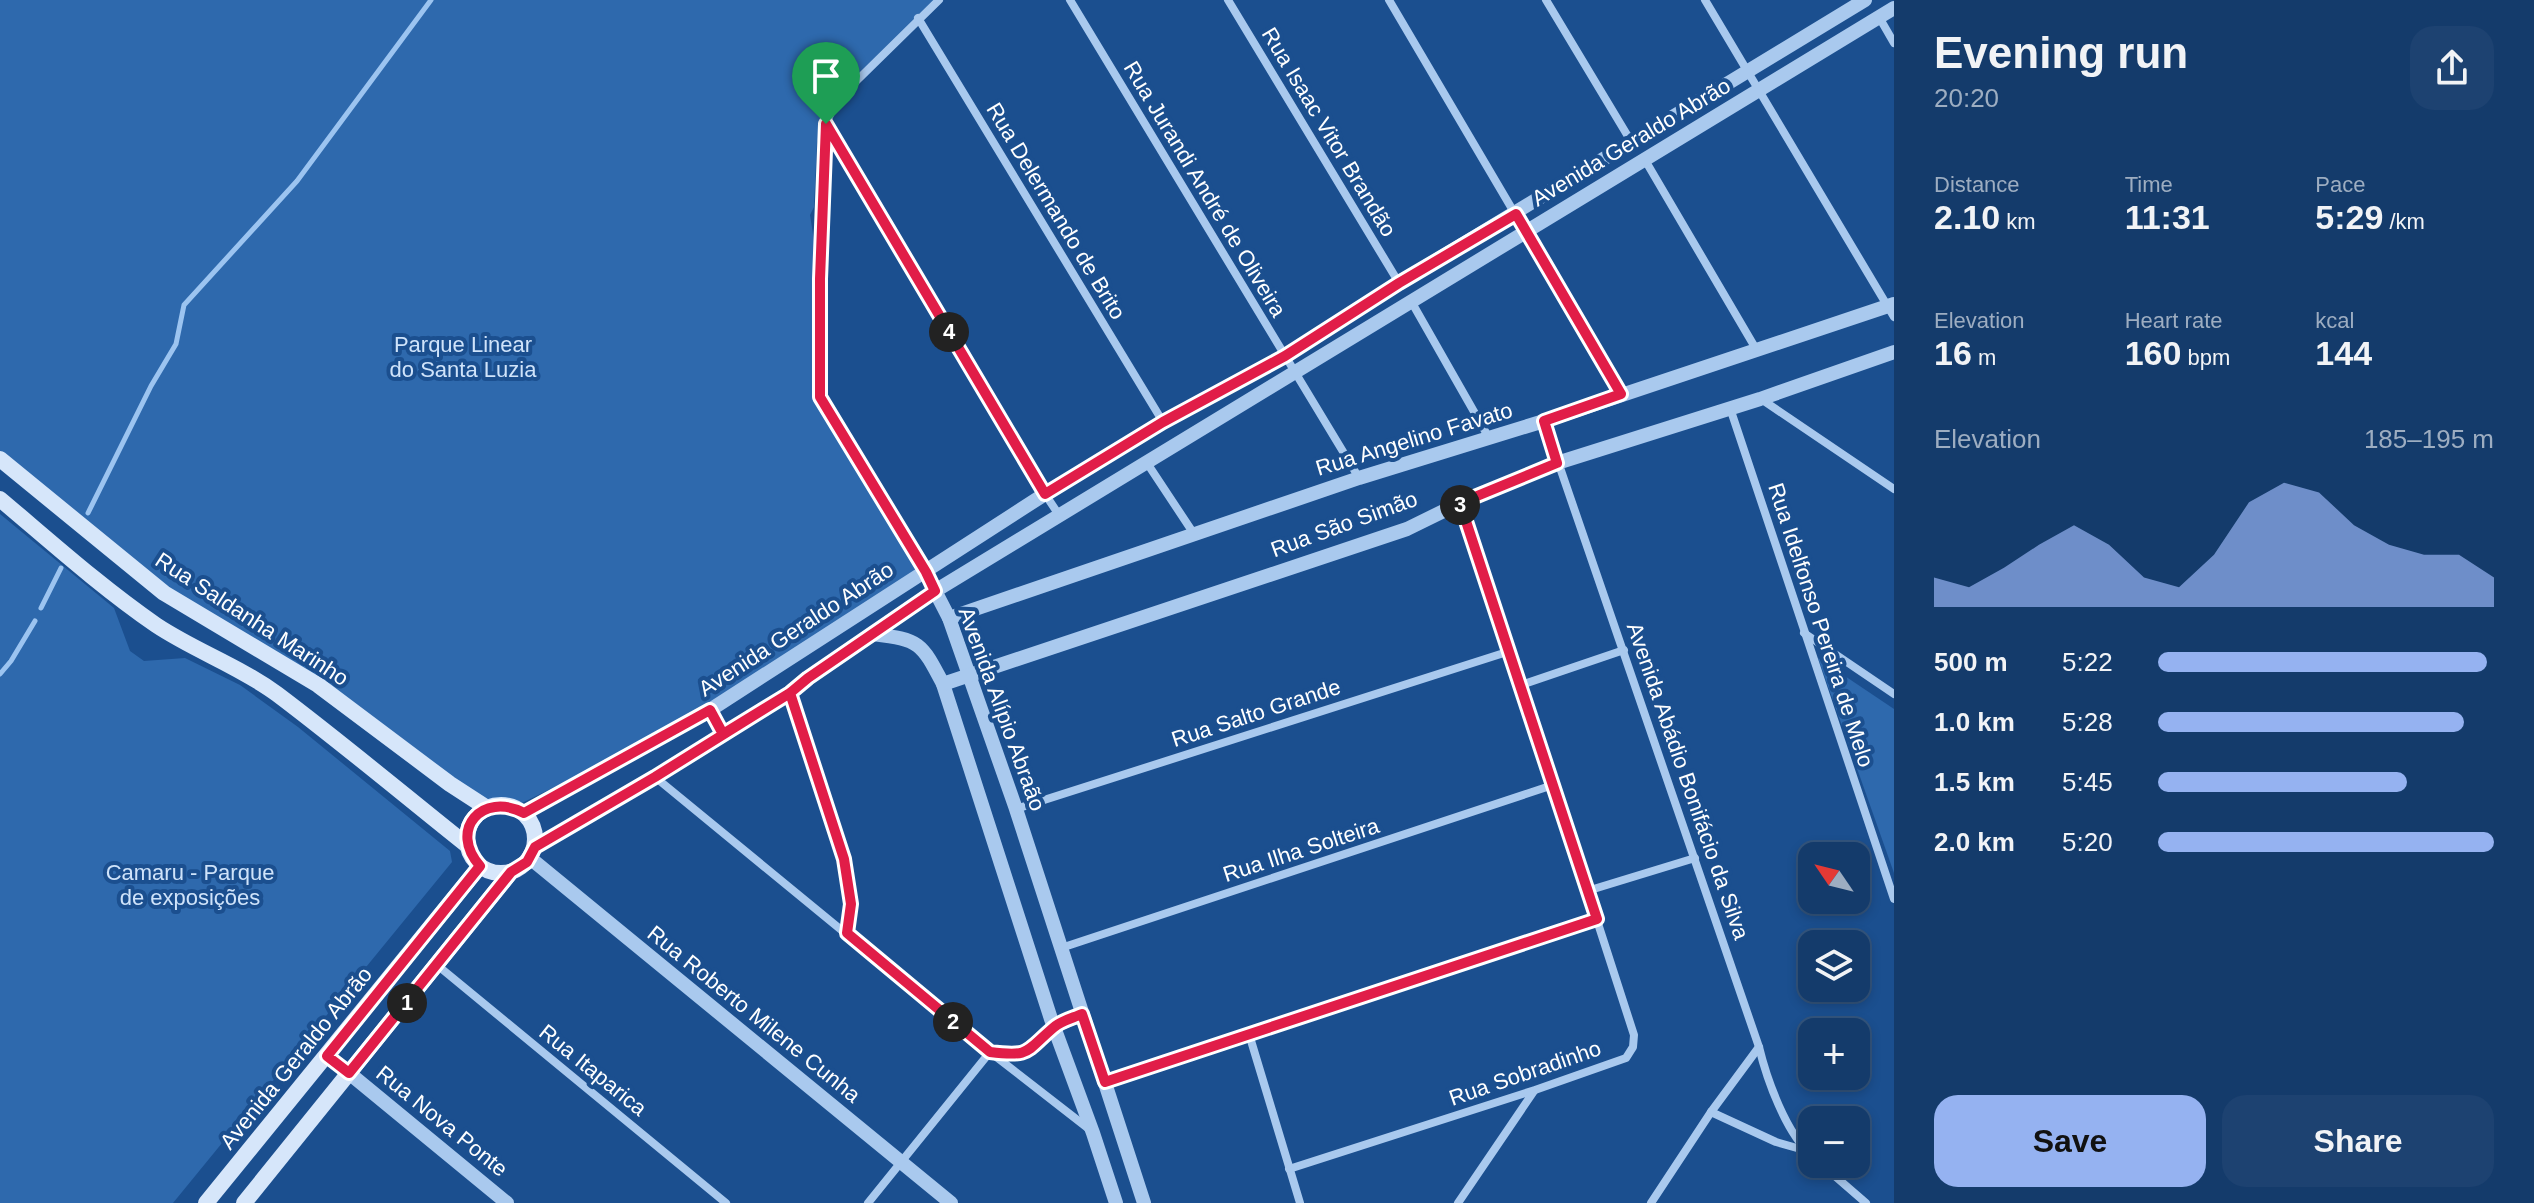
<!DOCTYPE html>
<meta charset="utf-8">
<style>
:root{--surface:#143b6b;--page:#1d4271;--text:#f1f3f6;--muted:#9dadc1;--line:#33557e;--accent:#95b2f1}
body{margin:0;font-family:Arial,sans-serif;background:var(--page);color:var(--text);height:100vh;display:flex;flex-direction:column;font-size:30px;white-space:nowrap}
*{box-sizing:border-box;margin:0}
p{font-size:26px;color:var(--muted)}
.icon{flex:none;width:44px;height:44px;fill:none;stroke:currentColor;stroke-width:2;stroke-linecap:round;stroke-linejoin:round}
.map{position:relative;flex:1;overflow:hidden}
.drawer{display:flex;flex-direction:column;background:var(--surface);width:640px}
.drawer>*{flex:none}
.needle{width:52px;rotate:305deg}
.buttons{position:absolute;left:1798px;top:842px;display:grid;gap:16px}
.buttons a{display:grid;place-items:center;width:72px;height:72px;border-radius:16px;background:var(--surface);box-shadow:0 4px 12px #0003,0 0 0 2px var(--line);font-size:40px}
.pin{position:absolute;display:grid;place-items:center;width:68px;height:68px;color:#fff;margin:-82px -34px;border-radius:50% 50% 50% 0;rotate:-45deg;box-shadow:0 0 8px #0007}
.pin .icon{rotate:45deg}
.km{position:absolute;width:40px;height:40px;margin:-20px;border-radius:50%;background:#222;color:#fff;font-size:22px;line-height:40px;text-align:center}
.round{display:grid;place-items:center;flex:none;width:84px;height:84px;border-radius:24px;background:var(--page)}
.head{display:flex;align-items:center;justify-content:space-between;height:136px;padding:0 40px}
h1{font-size:44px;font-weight:700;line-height:60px}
.figures{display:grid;grid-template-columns:repeat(3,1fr);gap:12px;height:136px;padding:8px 40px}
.figures div{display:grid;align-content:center}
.figures b{font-size:34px;font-weight:700}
.figures small{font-size:22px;font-weight:400}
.figures p{font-size:22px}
.chart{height:224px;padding:16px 40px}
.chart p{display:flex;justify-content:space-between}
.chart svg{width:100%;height:144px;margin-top:8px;fill:var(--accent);opacity:.7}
.cta{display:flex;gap:16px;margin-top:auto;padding:16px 40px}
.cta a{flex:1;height:92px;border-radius:24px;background:var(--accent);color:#111;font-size:32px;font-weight:700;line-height:92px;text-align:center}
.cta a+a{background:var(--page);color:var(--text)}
ul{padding:0 40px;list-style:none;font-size:26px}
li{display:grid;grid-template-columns:128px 96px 1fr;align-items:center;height:60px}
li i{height:20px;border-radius:10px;background:var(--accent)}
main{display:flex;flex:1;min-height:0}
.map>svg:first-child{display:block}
.green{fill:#2e69ad}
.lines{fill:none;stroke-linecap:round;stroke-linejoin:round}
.stream{stroke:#9cc4f0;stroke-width:5}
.minor{stroke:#a9c9ee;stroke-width:8}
.tertiary{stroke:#a9c9ee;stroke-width:14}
.secondary{stroke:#d6e6fa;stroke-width:16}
.route-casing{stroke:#fff;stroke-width:16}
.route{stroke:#e11d48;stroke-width:10}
.labels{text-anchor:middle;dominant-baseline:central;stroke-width:8;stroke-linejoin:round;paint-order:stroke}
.street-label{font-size:22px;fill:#fff;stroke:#1b4f8f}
.park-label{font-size:22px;fill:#cfe3fa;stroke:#1b4f8f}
</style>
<main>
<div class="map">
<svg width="1894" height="1203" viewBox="0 0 1894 1203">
<rect width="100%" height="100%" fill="#1b4f8f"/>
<g class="green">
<polygon points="0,0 939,0 836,101 817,142 814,207 810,215 820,279 820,397 926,572 710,710 522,803 487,802 198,613 0,459"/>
<polygon points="0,514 114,608 130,651 144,661 185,658 240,685 298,727 450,851 452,862 173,1203 0,1203"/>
<polygon points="1818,658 1894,709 1894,873"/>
</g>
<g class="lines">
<g class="stream">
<polyline points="88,513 151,386 176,344 184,305 297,181 431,0"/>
<polyline points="41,608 61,568"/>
<polyline points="0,674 11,661 35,621"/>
</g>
<g class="minor">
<polyline points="1070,0 1359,478"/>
<polyline points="1228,0 1399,283"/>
<polyline points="1389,0 1621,394"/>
<polyline points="1546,0 1632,143"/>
<polyline points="1705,0 1894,317"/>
<polyline points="1879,17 1894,43"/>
<polyline points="918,18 1163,422"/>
<polyline points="826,124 1045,494 1059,515"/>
<polyline points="1645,160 1756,349"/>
<polyline points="1411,301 1489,438"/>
<polyline points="1761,399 1894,489"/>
<polyline points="1730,408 1894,899"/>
<path d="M1544,421L1759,1047C1767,1080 1786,1133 1812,1156"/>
<polyline points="1147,463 1194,534"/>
<polyline points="926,572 820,397 820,279 826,124 836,101 939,0"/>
<polyline points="1804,633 1894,694"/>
<polyline points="1521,685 1624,650"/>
<polyline points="790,693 844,859 851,904 847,933"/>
<polyline points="655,777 990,1052 1089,1129"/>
<polyline points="1016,809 1507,652"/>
<polyline points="1587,891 1695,858"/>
<polyline points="1061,948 1553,785"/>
<polyline points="437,965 726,1203"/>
<polyline points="1249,1034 1300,1203"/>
<path d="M991,1052C1023,1056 1033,1051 1054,1026"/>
<polyline points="1105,1082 1597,919"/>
<polyline points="1711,1112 1776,1142 1804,1150"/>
<polyline points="1821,1164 1866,1203"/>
<polyline points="1289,1169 1535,1090 1626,1058 1633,1047 1634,1035 1521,685 1507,652 1460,503"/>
<polyline points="868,1203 990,1052"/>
<polyline points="1458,1203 1534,1091"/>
<polyline points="1651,1203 1711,1112 1759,1047"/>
</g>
<g class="tertiary">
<polyline points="931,583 949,618 1016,809 1144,1203"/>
<polyline points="949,618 1359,478 1544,421 1894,304"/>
<path d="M873,634C920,640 921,642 943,684L1051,1019L1093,1133L1116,1203"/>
<polyline points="943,684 1407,529 1460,503 1557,463 1760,399 1894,352"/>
<polyline points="524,813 710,710 1045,494 1163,422 1285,356 1399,283 1865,0"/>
<polyline points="535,847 655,777 790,693 808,678 935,591 1894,8"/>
<polyline points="530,858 951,1203"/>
<polyline points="1054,1026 1082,1014"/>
<polyline points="349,1073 507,1203"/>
</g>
<g class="secondary">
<polyline points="0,459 164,593 318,685 450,784 487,808"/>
<path d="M0,499C51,542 101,587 156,625C195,651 239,666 277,694C342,743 404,795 468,846"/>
<circle cx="501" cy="839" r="34"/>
<polyline points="206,1203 480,866"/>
<polyline points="244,1203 511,872"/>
</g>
</g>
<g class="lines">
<g class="route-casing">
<path id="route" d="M826,124L820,279V397L926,572L935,591L808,678L790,693L655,777L535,847L527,862L511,872L349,1073L327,1056L480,866C448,830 482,791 524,813L710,710L723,734L790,693L844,859L851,904L847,933L990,1052C1031,1057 1025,1052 1053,1028C1060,1021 1073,1018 1082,1014L1105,1082L1597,919L1460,503L1557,463L1544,421L1621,394L1516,214L1399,283L1285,356L1163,422L1045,494L826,124"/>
</g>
<use href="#route" class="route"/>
</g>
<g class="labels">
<g class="street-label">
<text transform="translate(1329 132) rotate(59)">Rua Isaac Vitor Brandão</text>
<text transform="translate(1631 142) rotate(-31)">Avenida Geraldo Abrão</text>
<text transform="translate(1205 189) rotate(59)">Rua Jurandi André de Oliveira</text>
<text transform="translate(1056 211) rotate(59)">Rua Delermando de Brito</text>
<text transform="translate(1414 439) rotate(-17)">Rua Angelino Favato</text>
<text transform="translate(1344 524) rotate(-20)">Rua São Simão</text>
<text transform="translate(252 619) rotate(33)">Rua Saldanha Marinho</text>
<text transform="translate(1821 625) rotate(72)">Rua Idelfonso Pereira de Melo</text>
<text transform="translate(796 629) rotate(-33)">Avenida Geraldo Abrão</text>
<text transform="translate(1002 709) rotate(70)">Avenida Alípio Abraão</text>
<text transform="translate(1256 713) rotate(-18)">Rua Salto Grande</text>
<text transform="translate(1688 781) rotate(71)">Avenida Abádio Bonifácio da Silva</text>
<text transform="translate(1301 850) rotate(-18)">Rua Ilha Solteira</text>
<text transform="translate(754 1014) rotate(39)">Rua Roberto Milene Cunha</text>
<text transform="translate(296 1058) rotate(-51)">Avenida Geraldo Abrão</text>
<text transform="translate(593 1070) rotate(39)">Rua Itaparica</text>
<text transform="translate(1525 1073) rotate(-19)">Rua Sobradinho</text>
<text transform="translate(442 1121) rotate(39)">Rua Nova Ponte</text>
</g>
<g class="park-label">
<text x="463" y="344">Parque Linear<tspan x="463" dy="25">do Santa Luzia</tspan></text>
<text x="190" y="872">Camaru - Parque<tspan x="190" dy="25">de exposições</tspan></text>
</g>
</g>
</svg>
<div class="buttons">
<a><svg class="needle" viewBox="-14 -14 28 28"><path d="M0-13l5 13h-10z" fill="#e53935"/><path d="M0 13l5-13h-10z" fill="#9dadc1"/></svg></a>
<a><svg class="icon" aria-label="layers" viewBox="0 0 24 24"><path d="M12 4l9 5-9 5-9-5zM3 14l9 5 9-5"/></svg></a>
<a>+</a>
<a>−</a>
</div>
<div class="pin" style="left:826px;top:124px;background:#1e9e55"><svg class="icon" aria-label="arrive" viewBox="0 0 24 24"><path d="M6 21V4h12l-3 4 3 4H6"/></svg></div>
<b class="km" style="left:407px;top:1003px">1</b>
<b class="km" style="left:953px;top:1022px">2</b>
<b class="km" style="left:1460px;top:505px">3</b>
<b class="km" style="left:949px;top:332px">4</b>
</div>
<section class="drawer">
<div class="head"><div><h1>Evening run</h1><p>20:20</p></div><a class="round"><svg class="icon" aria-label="share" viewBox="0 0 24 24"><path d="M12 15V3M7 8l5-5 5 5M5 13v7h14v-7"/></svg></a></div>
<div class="figures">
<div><p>Distance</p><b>2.10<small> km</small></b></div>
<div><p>Time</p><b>11:31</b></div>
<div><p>Pace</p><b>5:29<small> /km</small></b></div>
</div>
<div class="figures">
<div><p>Elevation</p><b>16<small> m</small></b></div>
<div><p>Heart rate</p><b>160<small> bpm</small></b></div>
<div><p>kcal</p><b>144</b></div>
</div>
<div class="chart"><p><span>Elevation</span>185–195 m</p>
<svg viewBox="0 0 160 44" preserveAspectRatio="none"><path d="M0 44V35L10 38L20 32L30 25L40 19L50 25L60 35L70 38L80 28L90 12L100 6L110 9L120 19L130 25L140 28L150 28L160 35V44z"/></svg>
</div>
<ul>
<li><b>500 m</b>5:22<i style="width:98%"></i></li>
<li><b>1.0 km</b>5:28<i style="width:91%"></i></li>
<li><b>1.5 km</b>5:45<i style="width:74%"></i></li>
<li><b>2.0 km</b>5:20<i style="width:100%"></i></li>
</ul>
<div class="cta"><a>Save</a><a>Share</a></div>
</section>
</main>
